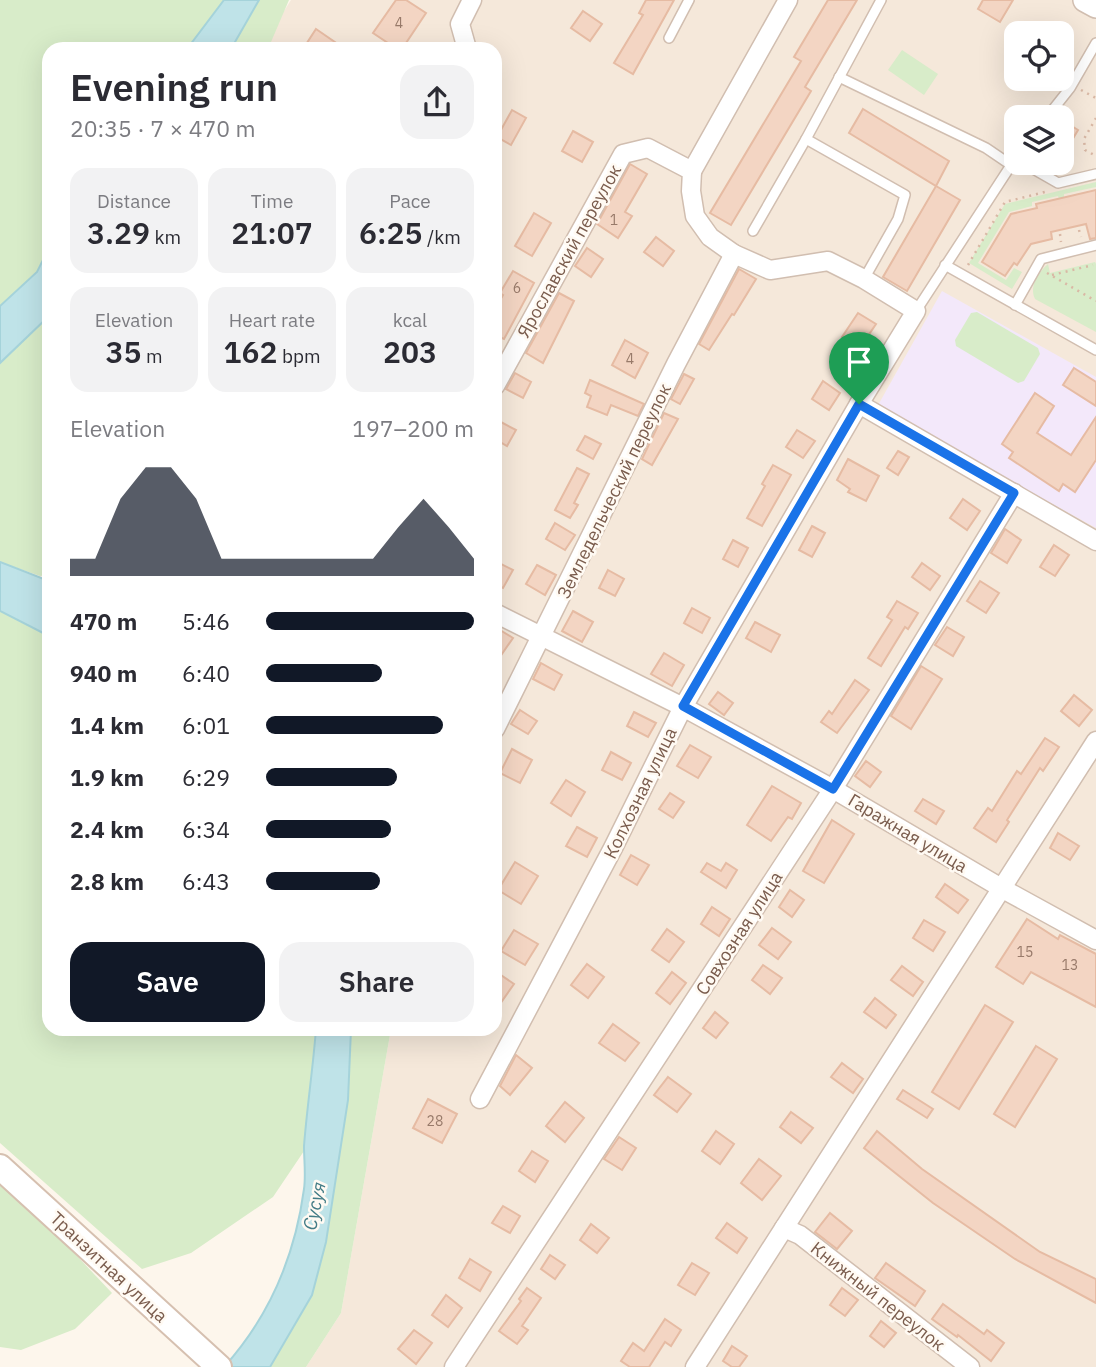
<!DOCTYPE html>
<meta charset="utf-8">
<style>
:root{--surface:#fff;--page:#f2f2f3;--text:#2b2b33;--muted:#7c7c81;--accent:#111827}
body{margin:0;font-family:"IBM Plex Sans",sans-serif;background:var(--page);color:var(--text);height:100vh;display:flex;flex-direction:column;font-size:26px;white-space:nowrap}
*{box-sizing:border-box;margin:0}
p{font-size:23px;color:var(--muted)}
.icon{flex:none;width:38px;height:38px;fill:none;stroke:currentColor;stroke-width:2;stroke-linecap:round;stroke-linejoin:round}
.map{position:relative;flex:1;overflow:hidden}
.panel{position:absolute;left:42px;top:42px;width:460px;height:994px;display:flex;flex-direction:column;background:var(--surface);border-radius:21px;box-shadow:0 7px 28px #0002}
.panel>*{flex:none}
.buttons{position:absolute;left:1004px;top:21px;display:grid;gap:14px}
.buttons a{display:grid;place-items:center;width:70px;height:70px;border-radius:14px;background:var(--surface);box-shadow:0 7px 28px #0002;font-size:35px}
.pin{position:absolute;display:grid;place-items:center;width:60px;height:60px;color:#fff;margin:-72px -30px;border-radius:50% 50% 50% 0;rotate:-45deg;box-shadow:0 0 7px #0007}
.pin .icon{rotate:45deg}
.round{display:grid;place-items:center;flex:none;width:74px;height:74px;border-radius:21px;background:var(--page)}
.headline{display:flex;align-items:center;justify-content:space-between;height:119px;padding:0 28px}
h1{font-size:38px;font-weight:600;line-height:52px}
.stats{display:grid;grid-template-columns:repeat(3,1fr);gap:10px;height:119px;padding:7px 28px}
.stats div{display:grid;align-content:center;border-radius:18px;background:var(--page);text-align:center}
.stats b{font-size:30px;font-weight:600}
.stats small{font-size:19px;font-weight:400}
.stats p{font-size:19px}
.chart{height:196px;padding:14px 28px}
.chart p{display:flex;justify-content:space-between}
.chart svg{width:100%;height:126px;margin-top:7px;fill:var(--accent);opacity:.7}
.cta{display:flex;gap:14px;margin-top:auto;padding:14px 28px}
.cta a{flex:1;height:80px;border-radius:21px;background:var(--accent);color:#fff;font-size:28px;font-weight:600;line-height:80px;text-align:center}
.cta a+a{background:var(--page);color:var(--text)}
ul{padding:0 28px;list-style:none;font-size:23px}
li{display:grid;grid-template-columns:112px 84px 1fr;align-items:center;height:52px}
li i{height:18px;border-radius:9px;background:var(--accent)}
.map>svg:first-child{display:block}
.residential{fill:#f5e8da;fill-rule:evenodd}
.education{fill:#f3e8fa}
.green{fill:#d8ecc9}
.water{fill:#bfe3e8;stroke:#a5d3da;stroke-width:2}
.building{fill:#f3d5c3;stroke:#e6bba3;stroke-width:2}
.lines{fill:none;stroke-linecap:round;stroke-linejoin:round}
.service-casing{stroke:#d1beb0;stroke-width:12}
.minor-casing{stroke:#d1beb0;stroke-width:21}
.tertiary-casing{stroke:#d1beb0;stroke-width:26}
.secondary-casing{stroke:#d6c0b0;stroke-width:28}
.path{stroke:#d9b8a5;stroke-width:2.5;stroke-dasharray:2 5;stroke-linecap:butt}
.service{stroke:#fff;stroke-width:9}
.minor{stroke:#fff;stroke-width:18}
.tertiary{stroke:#fff;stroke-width:23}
.secondary{stroke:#fff;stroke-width:24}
.route-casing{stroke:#fff;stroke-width:14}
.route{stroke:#1a73e8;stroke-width:9}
.labels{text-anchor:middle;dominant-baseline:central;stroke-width:5;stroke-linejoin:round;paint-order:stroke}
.number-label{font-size:14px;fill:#987a6a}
.street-label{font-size:18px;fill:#7a5c4d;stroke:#fffaf3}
.water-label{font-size:19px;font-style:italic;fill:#437c86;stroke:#fffaf3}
</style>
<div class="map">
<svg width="1096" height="1367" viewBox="0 0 1096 1367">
<rect width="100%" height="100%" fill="#fdf6ec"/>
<path class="residential" d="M291,0H1096V1367H306L341,1313L391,1029H495V49H260ZM1017,33H1062V79H1017ZM1017,117H1062V163H1017Z"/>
<polygon class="education" points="942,291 1096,377 1096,528 877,407"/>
<g class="green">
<polygon points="0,0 224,0 187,49 49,49 49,248 37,272 0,306"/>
<polygon points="259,0 289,0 268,49 231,49"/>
<polygon points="902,50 938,74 924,95 888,70"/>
<polygon points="1096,182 1096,187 1064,194 1064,198 1059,199 1058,196 1032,202 1032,206 1009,212 978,263 1006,280 1014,268 1022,272 1012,289 969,263 1005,204"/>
<path d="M1095,262L1096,264V332L1035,299C1029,286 1038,273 1048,264L1050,273Z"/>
<polygon points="977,312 1038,348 1040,354 1024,381 1018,383 956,346 955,340 971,313"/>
<polygon points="49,316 49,575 40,576 0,562 0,363"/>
<polygon points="0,611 49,636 49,1029 316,1029 304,1151 273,1197 191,1253 142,1269 0,1143"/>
<polygon points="351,1029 391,1029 341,1313 306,1367 270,1367 312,1296 326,1242 348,1100"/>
<polygon points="0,1185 41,1218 112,1293 75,1329 21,1350 0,1347"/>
</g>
<g class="water">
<polygon points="224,0 259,0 231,49 187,49"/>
<polygon points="49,248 49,316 0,363 0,306 37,272"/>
<polygon points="0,562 49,581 49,636 0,611"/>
<path d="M316,1029H351L348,1100L326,1242L312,1295L270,1367H224C269,1317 295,1256 304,1189C306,1175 304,1160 304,1146C307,1107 313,1068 316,1029Z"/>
</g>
<g class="building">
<polygon points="396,0 406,0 426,13 402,49 397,49 373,33"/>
<polygon points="646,0 674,0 633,74 614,63 643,15 639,13"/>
<polygon points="828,0 857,0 805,87 811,91 731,225 710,213 801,61 794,57"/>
<polygon points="983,0 1013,0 1000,22 978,9"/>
<polygon points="583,11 602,24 590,41 571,28"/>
<polygon points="316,29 345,49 303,49"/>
<polygon points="863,109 949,161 936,186 849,133"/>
<polygon points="512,110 526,118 511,145 497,137"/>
<polygon points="1062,120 1078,130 1062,157"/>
<polygon points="573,131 593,142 582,162 562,151"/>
<polygon points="630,164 647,174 625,212 632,216 618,238 597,224"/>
<polygon points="936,186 960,200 907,291 883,277"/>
<polygon points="1096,190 1096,238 1090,239 1086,224 1051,232 1052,239 1031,244 1017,265 1014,263 1005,276 982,262 1011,214 1037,208 1036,204"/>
<polygon points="534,213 551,223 532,256 515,246"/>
<polygon points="656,237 674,251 663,266 644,252"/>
<polygon points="587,248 603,259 591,277 575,266"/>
<polygon points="739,269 756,279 734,315 732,314 709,350 699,344"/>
<polygon points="513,271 534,283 504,339 495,335 495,309 503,295 500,293"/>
<polygon points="559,293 574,301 543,363 526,353"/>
<polygon points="858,313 876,324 859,349 842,337"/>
<polygon points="625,340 648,353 635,378 612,365"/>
<polygon points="1074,368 1096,382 1096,406 1063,385"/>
<polygon points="515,373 531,382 523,398 506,389"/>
<polygon points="684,374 694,379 680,404 671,399"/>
<polygon points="590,380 644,404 638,416 611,405 607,415 587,407 591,396 585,393"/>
<polygon points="823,381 840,393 829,410 812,399"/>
<polygon points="1035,393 1054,406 1037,433 1071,455 1096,417 1096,460 1075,492 1063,484 1059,491 1009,458 1013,452 1002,444"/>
<polygon points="664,413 678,419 652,465 642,459"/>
<polygon points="499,421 516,430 507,446 495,439 495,428"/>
<polygon points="797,430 815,441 803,458 786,447"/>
<polygon points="585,436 601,444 593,459 577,450"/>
<polygon points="898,451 909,457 898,475 887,468"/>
<polygon points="848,459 879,476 866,501 848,492 850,489 837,480"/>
<polygon points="773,465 791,475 762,526 747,518 765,486 762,484"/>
<polygon points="577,468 589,474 574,503 578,505 570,518 555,510"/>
<polygon points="963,499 980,511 967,530 950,518"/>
<polygon points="555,523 575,535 565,550 546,539"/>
<polygon points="812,526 825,533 812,557 799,550"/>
<polygon points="1005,529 1021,540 1007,563 991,553"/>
<polygon points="733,540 748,548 738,567 723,559"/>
<polygon points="1054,545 1069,555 1055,576 1040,567"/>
<polygon points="495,561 513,570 503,588 495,584"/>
<polygon points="922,563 940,576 930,590 912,577"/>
<polygon points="537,565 556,575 545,595 526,584"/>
<polygon points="608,570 624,579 615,596 599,588"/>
<polygon points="980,581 999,593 986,613 967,601"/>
<polygon points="897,601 918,613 908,629 905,627 881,666 868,658 892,620 887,617"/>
<polygon points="692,608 710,618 702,633 684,623"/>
<polygon points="573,611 593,622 582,642 562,631"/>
<polygon points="755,622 780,635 771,652 746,638"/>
<polygon points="495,627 513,638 495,664"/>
<polygon points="947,627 964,637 953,656 935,645"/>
<polygon points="664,653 684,665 672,686 651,674"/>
<polygon points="541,663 562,675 554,690 533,679"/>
<polygon points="921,666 942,679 911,729 891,716"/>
<polygon points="855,680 869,690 837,733 821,722 829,711 832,714"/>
<polygon points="718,692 733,703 724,715 709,704"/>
<polygon points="1074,695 1092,710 1079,726 1061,711"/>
<polygon points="520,710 537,721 528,734 511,724"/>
<polygon points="634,712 656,723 648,737 627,726"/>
<polygon points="1045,738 1059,747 1043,771 1040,768 1007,820 1009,822 996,842 974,828 988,808 992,811 1017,771 1021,774"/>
<polygon points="690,745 711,757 698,778 677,766"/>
<polygon points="512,749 532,760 520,783 500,773"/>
<polygon points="611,752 631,763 622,780 602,770"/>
<polygon points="866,761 881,772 870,787 855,776"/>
<polygon points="566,780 585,792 571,816 551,803"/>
<polygon points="772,786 801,803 792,819 788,817 771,841 747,825"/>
<polygon points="670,793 684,802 673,818 659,809"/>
<polygon points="923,799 944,811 936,824 915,811"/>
<polygon points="832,820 854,834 824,883 803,871"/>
<polygon points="577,827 597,838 587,857 566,846"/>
<polygon points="1058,833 1079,846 1070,860 1050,848"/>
<polygon points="631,855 649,865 637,885 620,875"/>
<polygon points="515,862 538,876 521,904 498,890"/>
<polygon points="707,863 721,871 726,863 737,870 726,888 701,872"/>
<polygon points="945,884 968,900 958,913 936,897"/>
<polygon points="790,890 804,900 792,917 779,907"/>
<polygon points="712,907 730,919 719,936 701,924"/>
<polygon points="1027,919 1058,939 1060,935 1096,954 1096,1007 1031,972 1023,984 996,967"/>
<polygon points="924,920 945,932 933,951 913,938"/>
<polygon points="772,928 791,942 778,959 759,945"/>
<polygon points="667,929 684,942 669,962 652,950"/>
<polygon points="514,930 538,944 525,965 501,951"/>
<polygon points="587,964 604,977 588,998 571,985"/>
<polygon points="763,965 782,978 770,994 752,980"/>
<polygon points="902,966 923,982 913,996 891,980"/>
<polygon points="495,971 514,984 495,1011"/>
<polygon points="672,972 686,983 670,1004 656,993"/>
<polygon points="875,998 896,1015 886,1028 864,1012"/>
<polygon points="985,1005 1013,1022 959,1109 932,1092"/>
<polygon points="715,1012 728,1023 716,1038 703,1028"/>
<polygon points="613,1024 639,1043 625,1061 599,1043"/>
<polygon points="1036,1046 1057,1059 1015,1127 994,1114"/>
<polygon points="516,1055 532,1068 510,1095 500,1086"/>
<polygon points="842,1063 863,1079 853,1093 831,1077"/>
<polygon points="668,1077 691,1094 677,1112 654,1095"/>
<polygon points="903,1090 933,1109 927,1118 897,1099"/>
<polygon points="428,1099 457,1114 442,1143 413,1128"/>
<polygon points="565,1102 584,1118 565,1142 546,1126"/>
<polygon points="791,1112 813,1128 801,1143 780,1127"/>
<polygon points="716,1131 734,1144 720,1164 702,1151"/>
<polygon points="877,1131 922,1169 1040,1252 1096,1279 1096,1303 1015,1259 933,1203 864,1148"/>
<polygon points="619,1137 636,1148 622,1170 604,1159"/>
<polygon points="532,1151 548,1161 535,1182 519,1171"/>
<polygon points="759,1159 781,1176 762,1200 741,1183"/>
<polygon points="503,1206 520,1216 510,1233 492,1223"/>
<polygon points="830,1213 852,1231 837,1249 815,1232"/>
<polygon points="727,1223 747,1238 737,1253 716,1238"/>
<polygon points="591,1224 609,1238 597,1253 580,1240"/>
<polygon points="550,1255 565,1265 555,1279 541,1269"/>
<polygon points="470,1259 491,1272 480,1291 459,1278"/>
<polygon points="692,1263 709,1273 695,1295 678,1285"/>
<polygon points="886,1263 925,1291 915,1306 875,1278"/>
<polygon points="527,1288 541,1298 522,1326 528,1330 517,1344 499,1331 521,1301 519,1299"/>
<polygon points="842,1288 858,1300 845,1316 830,1305"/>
<polygon points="446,1295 462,1308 448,1327 432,1315"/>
<polygon points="943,1304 984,1334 987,1330 1004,1343 991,1361 958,1335 957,1337 932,1319"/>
<polygon points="665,1319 681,1330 671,1346 665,1342 649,1367 630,1367 621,1361 633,1343 644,1351"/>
<polygon points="881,1321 896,1333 884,1347 870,1336"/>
<polygon points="414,1330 432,1343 416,1364 398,1349"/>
<polygon points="732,1346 747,1356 739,1367 732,1367 723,1361"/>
</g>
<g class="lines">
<g class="service-casing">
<g id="service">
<polyline points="669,38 689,0"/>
<polyline points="839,77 986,148 1011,165"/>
<polyline points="1047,117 1070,88 1096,43"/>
<polyline points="806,139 905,195 898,219 864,279"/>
<polyline points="1023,163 1058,183 1096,174"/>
<polyline points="753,231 806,139 881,0"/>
<polyline points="945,265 1096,350"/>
<polyline points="1015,305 1041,259 1096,245"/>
<polyline points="916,311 1017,156"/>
</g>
</g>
<g class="minor-casing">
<g id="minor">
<polyline points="467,49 460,24 472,0"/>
<polyline points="692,171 788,0"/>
<polyline points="859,404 1096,541"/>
<polyline points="495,613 683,707 833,789 1003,889 1096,940"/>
<polyline points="495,729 676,364 734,254"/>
<polyline points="480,1099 613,848 683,707 859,404 916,311 864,279 828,261 770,270 734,254 710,237 695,216 691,191 692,171 648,148 623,154 495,386"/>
<polyline points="784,1228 800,1235 970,1367"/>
<polyline points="454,1367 833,789 1014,493"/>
<polyline points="695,1367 1096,741"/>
</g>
</g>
<g class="tertiary-casing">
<polyline id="tertiary" points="1085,0 1096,6"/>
</g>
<g class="secondary-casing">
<polyline id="secondary" points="0,1167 219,1367"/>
</g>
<g class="path">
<polyline points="1081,90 1096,98"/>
<polyline points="1096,118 1084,139 1085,150 1096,156"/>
<polyline points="1079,230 1081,237"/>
<polyline points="1060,234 1061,242"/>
<polyline points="968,265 1005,202 1049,191"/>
<polyline points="1047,273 1096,301"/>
<polyline points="1052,275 1093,265"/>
</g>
<use href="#service" class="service"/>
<use href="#minor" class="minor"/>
<use href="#tertiary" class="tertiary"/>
<use href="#secondary" class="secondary"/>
</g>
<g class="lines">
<g class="route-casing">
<polygon id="route" points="859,404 1014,493 833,789 683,706"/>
</g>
<use href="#route" class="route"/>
</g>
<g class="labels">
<g class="number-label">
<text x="399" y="23">4</text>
<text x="614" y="220">1</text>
<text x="517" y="288">6</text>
<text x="630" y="359">4</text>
<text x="1025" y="952">15</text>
<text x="1070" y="965">13</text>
<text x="435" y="1121">28</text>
</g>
<g class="street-label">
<text transform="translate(569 251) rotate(-61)">Ярославский переулок</text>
<text transform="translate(614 491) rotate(-64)">Земледельческий переулок</text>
<text transform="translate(640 793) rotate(-64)">Колхозная улица</text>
<text transform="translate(908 833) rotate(31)">Гаражная улица</text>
<text transform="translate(739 933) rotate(-57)">Совхозная улица</text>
<text transform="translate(109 1267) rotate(43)">Транзитная улица</text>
<text transform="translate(878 1296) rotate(38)">Книжный переулок</text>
</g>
<g class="water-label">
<text transform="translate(314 1206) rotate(-78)">Сусуя</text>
</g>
</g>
</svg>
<div class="buttons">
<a><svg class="icon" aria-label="locate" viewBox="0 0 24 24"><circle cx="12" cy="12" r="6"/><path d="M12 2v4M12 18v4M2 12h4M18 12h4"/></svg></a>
<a><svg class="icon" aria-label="layers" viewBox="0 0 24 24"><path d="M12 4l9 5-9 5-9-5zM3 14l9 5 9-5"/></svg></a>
</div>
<div class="pin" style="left:859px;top:404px;background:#1e9e55"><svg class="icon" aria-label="arrive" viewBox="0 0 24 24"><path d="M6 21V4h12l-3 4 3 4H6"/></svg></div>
<section class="panel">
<div class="headline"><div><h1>Evening run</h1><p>20:35 · 7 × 470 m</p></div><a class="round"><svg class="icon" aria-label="share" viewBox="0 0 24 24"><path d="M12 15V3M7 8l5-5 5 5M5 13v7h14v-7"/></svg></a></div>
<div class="stats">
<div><p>Distance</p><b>3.29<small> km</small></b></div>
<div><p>Time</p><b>21:07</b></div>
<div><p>Pace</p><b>6:25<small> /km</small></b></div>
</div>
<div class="stats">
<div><p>Elevation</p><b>35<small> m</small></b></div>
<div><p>Heart rate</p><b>162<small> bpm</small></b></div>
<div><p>kcal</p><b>203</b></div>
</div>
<div class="chart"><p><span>Elevation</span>197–200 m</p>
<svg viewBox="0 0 160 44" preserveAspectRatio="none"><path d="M0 44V38L10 38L20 17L30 6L40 6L50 17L60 38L70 38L80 38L90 38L100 38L110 38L120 38L130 27L140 17L150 27L160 38V44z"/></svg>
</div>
<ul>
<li><b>470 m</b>5:46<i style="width:100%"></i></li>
<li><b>940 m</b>6:40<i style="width:56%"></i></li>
<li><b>1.4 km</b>6:01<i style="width:85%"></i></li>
<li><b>1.9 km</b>6:29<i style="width:63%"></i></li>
<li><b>2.4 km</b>6:34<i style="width:60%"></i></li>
<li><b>2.8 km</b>6:43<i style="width:55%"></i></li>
</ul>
<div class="cta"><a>Save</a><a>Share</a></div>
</section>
</div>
